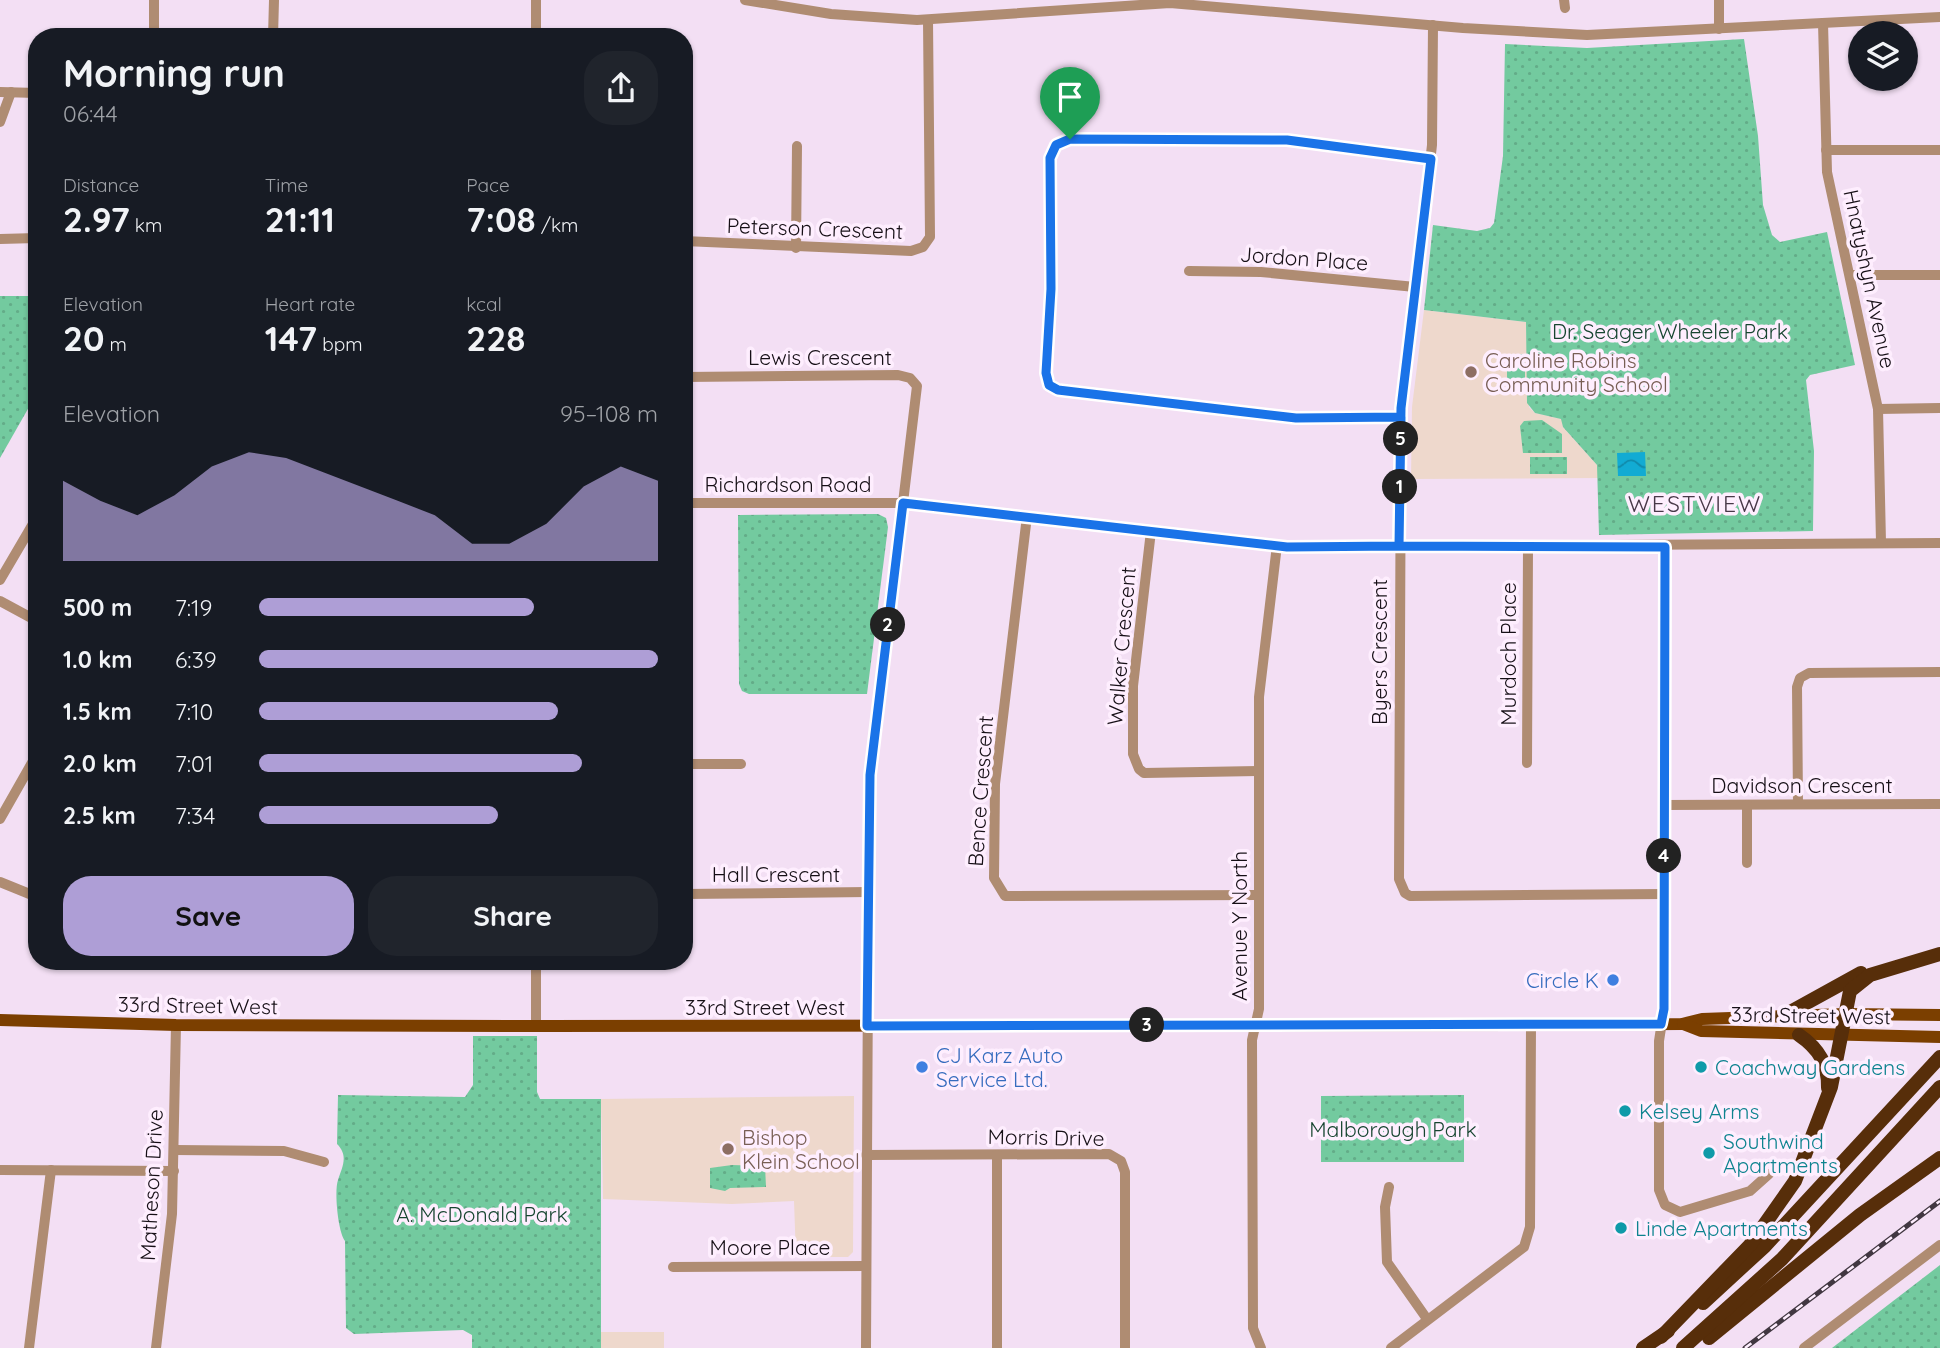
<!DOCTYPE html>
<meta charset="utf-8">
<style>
:root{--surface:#171b24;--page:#20242c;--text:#f1f3f6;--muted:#9ea1a6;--accent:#ae9ed6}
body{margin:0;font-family:Quicksand,sans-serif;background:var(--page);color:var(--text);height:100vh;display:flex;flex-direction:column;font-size:26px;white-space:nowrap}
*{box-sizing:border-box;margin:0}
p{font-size:23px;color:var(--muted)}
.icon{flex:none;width:38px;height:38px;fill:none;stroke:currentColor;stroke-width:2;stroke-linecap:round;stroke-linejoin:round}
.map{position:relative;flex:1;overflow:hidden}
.drawer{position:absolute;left:28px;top:28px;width:665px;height:942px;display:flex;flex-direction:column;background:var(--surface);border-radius:28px;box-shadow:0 2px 5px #0004}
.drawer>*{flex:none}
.controls{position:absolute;left:1848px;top:21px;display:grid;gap:14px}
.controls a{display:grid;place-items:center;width:70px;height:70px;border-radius:50%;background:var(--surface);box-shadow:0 2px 5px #0004;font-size:35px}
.pin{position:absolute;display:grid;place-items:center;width:60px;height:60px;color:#fff;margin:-72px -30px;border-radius:50% 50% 50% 0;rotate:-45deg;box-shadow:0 0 7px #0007}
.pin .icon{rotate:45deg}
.km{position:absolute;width:35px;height:35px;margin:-18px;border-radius:50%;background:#222;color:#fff;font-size:19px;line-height:35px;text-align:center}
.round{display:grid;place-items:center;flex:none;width:74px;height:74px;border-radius:28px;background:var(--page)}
.head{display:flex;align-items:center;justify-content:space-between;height:119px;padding:0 35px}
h1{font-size:38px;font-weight:700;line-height:52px}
.metrics{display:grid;grid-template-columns:repeat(3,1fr);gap:10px;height:119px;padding:7px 35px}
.metrics div{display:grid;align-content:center}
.metrics b{font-size:35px;font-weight:700}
.metrics small{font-size:19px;font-weight:400}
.metrics p{font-size:19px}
.chart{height:196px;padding:14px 35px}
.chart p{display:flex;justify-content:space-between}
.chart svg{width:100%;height:126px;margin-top:7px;fill:var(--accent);opacity:.7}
.primary-button{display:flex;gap:14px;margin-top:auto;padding:14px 35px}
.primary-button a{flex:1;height:80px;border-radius:28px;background:var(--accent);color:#111;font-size:28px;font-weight:700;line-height:80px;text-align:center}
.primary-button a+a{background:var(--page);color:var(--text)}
ul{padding:0 35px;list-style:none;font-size:23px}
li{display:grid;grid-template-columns:112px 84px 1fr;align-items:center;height:52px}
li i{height:18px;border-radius:9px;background:var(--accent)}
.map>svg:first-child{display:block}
.education{fill:#eed8cc}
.grass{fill:#73ca9f}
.park{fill:url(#park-dots)}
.water{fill:url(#water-waves)}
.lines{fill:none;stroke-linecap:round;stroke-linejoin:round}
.minor{stroke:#af8c72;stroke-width:10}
.major{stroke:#7b3f00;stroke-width:12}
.highway{stroke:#572e0a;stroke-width:14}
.rail-casing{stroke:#413741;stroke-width:5}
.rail{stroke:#feeefe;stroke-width:2.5;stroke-dasharray:8;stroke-linecap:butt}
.route-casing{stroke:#fff;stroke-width:14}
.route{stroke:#1a73e8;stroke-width:9}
.education-dot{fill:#8d6e63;stroke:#feeefe;stroke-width:2.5}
.shop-dot{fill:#3f7fe0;stroke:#feeefe;stroke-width:2.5}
.culture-dot{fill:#0f9aa8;stroke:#feeefe;stroke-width:2.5}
.labels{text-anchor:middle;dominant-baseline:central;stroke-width:7;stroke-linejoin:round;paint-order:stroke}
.street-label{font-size:21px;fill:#160f16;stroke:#feeefe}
.park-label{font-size:21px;fill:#174530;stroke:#feeefe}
.education-label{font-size:21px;fill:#785e54;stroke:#feeefe;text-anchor:start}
.shop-label{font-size:21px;fill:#366cbe;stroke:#feeefe;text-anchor:end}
.culture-label{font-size:21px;fill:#0d838f;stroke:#feeefe;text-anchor:start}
.neighbourhood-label{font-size:23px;letter-spacing:2px;fill:#483848;stroke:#feeefe}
</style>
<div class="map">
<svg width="1940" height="1348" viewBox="0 0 1940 1348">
<defs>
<pattern id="park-dots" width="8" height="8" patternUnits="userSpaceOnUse" patternTransform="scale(1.75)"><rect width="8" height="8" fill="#73ca9f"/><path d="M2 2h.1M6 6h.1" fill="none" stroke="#63ac88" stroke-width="1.8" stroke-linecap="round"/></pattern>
<pattern id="water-waves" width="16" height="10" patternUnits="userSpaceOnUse" patternTransform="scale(1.75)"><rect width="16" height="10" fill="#12abd3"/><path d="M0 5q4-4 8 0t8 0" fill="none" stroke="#108aaa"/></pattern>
</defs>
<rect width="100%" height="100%" fill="#f3dff4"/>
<g class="education">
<polygon points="1424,310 1526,322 1529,407 1535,413 1562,419 1563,427 1597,465 1600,478 1411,479 1412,407"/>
<polygon points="854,1096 853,1252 848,1257 796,1257 794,1201 732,1204 603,1199 601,1099"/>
<rect x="601" y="1332" width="63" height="16"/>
</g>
<rect class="grass" x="1507" y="354" width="18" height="34"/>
<g class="park">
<polygon points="1744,39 1758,136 1763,205 1772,235 1780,242 1827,232 1855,365 1810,375 1806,380 1814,451 1813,531 1599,535 1597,465 1563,427 1561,419 1535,413 1527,403 1526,322 1424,310 1433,225 1477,231 1490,228 1494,223 1503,156 1505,44 1587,48"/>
<polygon points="0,296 37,296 37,393 0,458"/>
<polygon points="1542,420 1562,434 1562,453 1523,453 1520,426 1524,421"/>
<rect x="1530" y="457" width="37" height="17"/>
<polygon points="878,514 886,518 888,527 867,694 749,694 742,691 739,684 738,515"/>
<path d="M473,1036H537V1092L540,1099H601V1348H472V1335L463,1330L354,1334L346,1328L345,1241C338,1232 334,1191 338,1180C342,1167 349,1156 337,1144L338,1095L465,1097L473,1085Z"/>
<polygon points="1464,1095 1464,1162 1321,1162 1321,1096"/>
<polygon points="732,1165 765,1166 766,1187 730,1188 725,1191 710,1188 710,1168"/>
<polygon points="1940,1265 1940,1348 1832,1348"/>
</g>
<polygon class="water" points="1645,452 1646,476 1618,476 1617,453"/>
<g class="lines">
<g class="minor">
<polyline points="154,0 154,37"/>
<polyline points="536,0 536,37"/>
<polyline points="745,0 831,14 917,20 1170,3 1463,28 1587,35 1940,17"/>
<polyline points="1564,0 1565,8"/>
<polyline points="1719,0 1719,29"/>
<polyline points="1823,23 1827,172 1878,409 1881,542"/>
<polyline points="1433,25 1432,145 1401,417 1399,879 1405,893 1410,896 1665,894"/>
<polyline points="273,37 274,0"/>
<polyline points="0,92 37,93"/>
<polyline points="0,122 11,92"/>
<polyline points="1826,150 1940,150"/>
<polyline points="0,239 37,238"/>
<polyline points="684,241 911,251 923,247 930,237 928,20"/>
<polyline points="796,248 797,146"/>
<polyline points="1189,271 1261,272 1415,287"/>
<polyline points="1850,275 1940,275"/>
<polyline points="684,377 898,375 910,378 917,386 869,786 866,1348"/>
<polyline points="1878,409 1940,408"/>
<polyline points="1401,417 1283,417 1053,388 1046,373 1051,289 1050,158 1056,145 1070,139 1287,140 1431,159"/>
<polyline points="684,503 914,503 1287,547 1940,543"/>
<polyline points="1027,516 995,784 994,878 1005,896 1258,895"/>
<polyline points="1151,531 1133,686 1133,754 1139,769 1144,773 1258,771"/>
<polyline points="1665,547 1664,1009 1659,1041 1659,1190 1665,1205 1680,1212 1750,1191 1769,1174"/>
<polyline points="0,580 37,517"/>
<polyline points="0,601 37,621"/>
<polyline points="1527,763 1528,546"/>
<polyline points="684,764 741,764"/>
<polyline points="1798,804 1797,687 1800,678 1809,673 1940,672"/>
<polyline points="1664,805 1940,804"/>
<polyline points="1747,805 1747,863"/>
<polyline points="0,819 37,754"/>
<polyline points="0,882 37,897"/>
<polyline points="684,894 868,892"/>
<polyline points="536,961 536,1026"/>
<polyline points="175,1150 284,1151 324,1162"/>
<polyline points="866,1155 1109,1154 1121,1161 1125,1172 1125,1348"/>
<polyline points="997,1155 997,1348"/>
<polyline points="0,1170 174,1171"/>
<polyline points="1389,1187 1385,1207 1387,1262 1427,1319"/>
<polyline points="673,1267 866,1266"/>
<polyline points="29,1348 51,1170"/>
<polyline points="156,1348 172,1214 176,1025"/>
<polyline points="1261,1348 1253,1328 1252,1040 1259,1009 1259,697 1277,545"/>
<polyline points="1391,1348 1524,1247 1530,1227 1531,1025"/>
<polyline points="1804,1348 1940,1245"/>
</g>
<g class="major">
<polyline points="0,1020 176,1025 540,1026 1531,1025 1682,1024 1702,1019 1845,1014 1940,1015"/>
<polyline points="1683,1024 1701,1031 1940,1037"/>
</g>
<g class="highway">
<polyline points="1781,1017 1861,973"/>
<path d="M1799,1035C1818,1048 1829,1064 1828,1088"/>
<polyline points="1703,1303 1765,1246 1940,1057"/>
<polyline points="1661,1337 1750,1245 1795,1181 1831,1087 1850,991 1870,975 1940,954"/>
<polyline points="1709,1338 1860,1215 1940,1158"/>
<polyline points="1643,1348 1668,1331"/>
<polyline points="1683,1348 1782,1259 1940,1087"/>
</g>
<g class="rail-casing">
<polyline id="rail" points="1745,1348 1940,1201"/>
</g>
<use href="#rail" class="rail"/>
</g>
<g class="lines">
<g class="route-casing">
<polyline id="route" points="1070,139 1056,145 1050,158 1051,289 1046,373 1049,385 1058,390 1296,418 1401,417 1399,546 1287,547 903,503 870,775 867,1026 1661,1024 1664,1009 1665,547 1399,546 1401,408 1431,159 1287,140 1070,139"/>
</g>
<use href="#route" class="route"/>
</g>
<g class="education-dot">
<circle cx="1471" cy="372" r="7"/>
<circle cx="728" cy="1149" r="7"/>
</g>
<g class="shop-dot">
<circle cx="1613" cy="980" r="7"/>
<circle cx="922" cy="1067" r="7"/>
</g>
<g class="culture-dot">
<circle cx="1701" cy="1067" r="7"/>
<circle cx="1625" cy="1111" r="7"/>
<circle cx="1709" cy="1153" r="7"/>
<circle cx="1621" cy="1228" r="7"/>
</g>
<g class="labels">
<g class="street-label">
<text transform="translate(815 228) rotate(2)">Peterson Crescent</text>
<text transform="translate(1304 258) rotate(4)">Jordon Place</text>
<text transform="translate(1870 279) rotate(78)">Hnatyshyn Avenue</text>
<text x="820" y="357">Lewis Crescent</text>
<text x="788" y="484">Richardson Road</text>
<text transform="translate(1121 646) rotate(-85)">Walker Crescent</text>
<text transform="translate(1379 652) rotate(-90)">Byers Crescent</text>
<text transform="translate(1508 654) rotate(-90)">Murdoch Place</text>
<text x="1802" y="785">Davidson Crescent</text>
<text transform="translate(980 791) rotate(-86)">Bence Crescent</text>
<text x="776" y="874">Hall Crescent</text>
<text transform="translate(1239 926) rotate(-90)">Avenue Y North</text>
<text transform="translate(198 1005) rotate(1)">33rd Street West</text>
<text x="765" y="1007">33rd Street West</text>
<text transform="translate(1811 1015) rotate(1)">33rd Street West</text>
<text transform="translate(1046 1137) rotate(1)">Morris Drive</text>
<text transform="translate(151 1185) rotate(-87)">Matheson Drive</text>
<text x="770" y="1247">Moore Place</text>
</g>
<g class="park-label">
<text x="1670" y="331">Dr. Seager Wheeler Park</text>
<text x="1393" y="1129">Malborough Park</text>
<text x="482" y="1214">A. McDonald Park</text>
</g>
<g class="education-label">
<text x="1485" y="360">Caroline Robins<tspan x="1485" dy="24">Community School</tspan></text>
<text x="742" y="1137">Bishop<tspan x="742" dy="24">Klein School</tspan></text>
</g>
<g class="shop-label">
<text x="1599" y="980">Circle K</text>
<text x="936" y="1055" text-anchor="start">CJ Karz Auto<tspan x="936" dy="24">Service Ltd.</tspan></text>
</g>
<g class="culture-label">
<text x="1715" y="1067">Coachway Gardens</text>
<text x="1639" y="1111">Kelsey Arms</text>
<text x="1723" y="1141">Southwind<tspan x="1723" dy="24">Apartments</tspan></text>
<text x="1635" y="1228">Linde Apartments</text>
</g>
<g class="neighbourhood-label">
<text x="1695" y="503">WESTVIEW</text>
</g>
</g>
</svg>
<div class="controls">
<a><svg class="icon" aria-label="layers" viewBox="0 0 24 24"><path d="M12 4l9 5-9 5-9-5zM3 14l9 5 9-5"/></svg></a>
</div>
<div class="pin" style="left:1070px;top:139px;background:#1e9e55"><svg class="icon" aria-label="arrive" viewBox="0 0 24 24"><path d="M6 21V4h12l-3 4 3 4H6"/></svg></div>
<b class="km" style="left:1400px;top:487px">1</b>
<b class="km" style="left:888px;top:625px">2</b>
<b class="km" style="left:1147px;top:1025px">3</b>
<b class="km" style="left:1664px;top:856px">4</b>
<b class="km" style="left:1401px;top:439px">5</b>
<section class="drawer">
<div class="head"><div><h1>Morning run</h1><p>06:44</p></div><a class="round"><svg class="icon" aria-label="share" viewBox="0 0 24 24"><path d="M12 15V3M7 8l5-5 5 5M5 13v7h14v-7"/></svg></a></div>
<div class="metrics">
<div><p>Distance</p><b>2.97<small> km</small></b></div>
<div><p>Time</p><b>21:11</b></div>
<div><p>Pace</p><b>7:08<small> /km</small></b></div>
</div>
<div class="metrics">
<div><p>Elevation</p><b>20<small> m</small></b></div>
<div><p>Heart rate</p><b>147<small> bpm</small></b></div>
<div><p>kcal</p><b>228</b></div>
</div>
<div class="chart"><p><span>Elevation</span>95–108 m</p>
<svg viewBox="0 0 160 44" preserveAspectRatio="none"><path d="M0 44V16L10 23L20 28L30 21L40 11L50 6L60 8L70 13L80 18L90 23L100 28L110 38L120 38L130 31L140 18L150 11L160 16V44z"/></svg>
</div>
<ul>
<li><b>500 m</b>7:19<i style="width:69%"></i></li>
<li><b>1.0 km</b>6:39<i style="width:100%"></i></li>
<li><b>1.5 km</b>7:10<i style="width:75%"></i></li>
<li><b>2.0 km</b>7:01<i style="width:81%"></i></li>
<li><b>2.5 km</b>7:34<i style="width:60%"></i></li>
</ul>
<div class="primary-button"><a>Save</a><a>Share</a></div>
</section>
</div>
